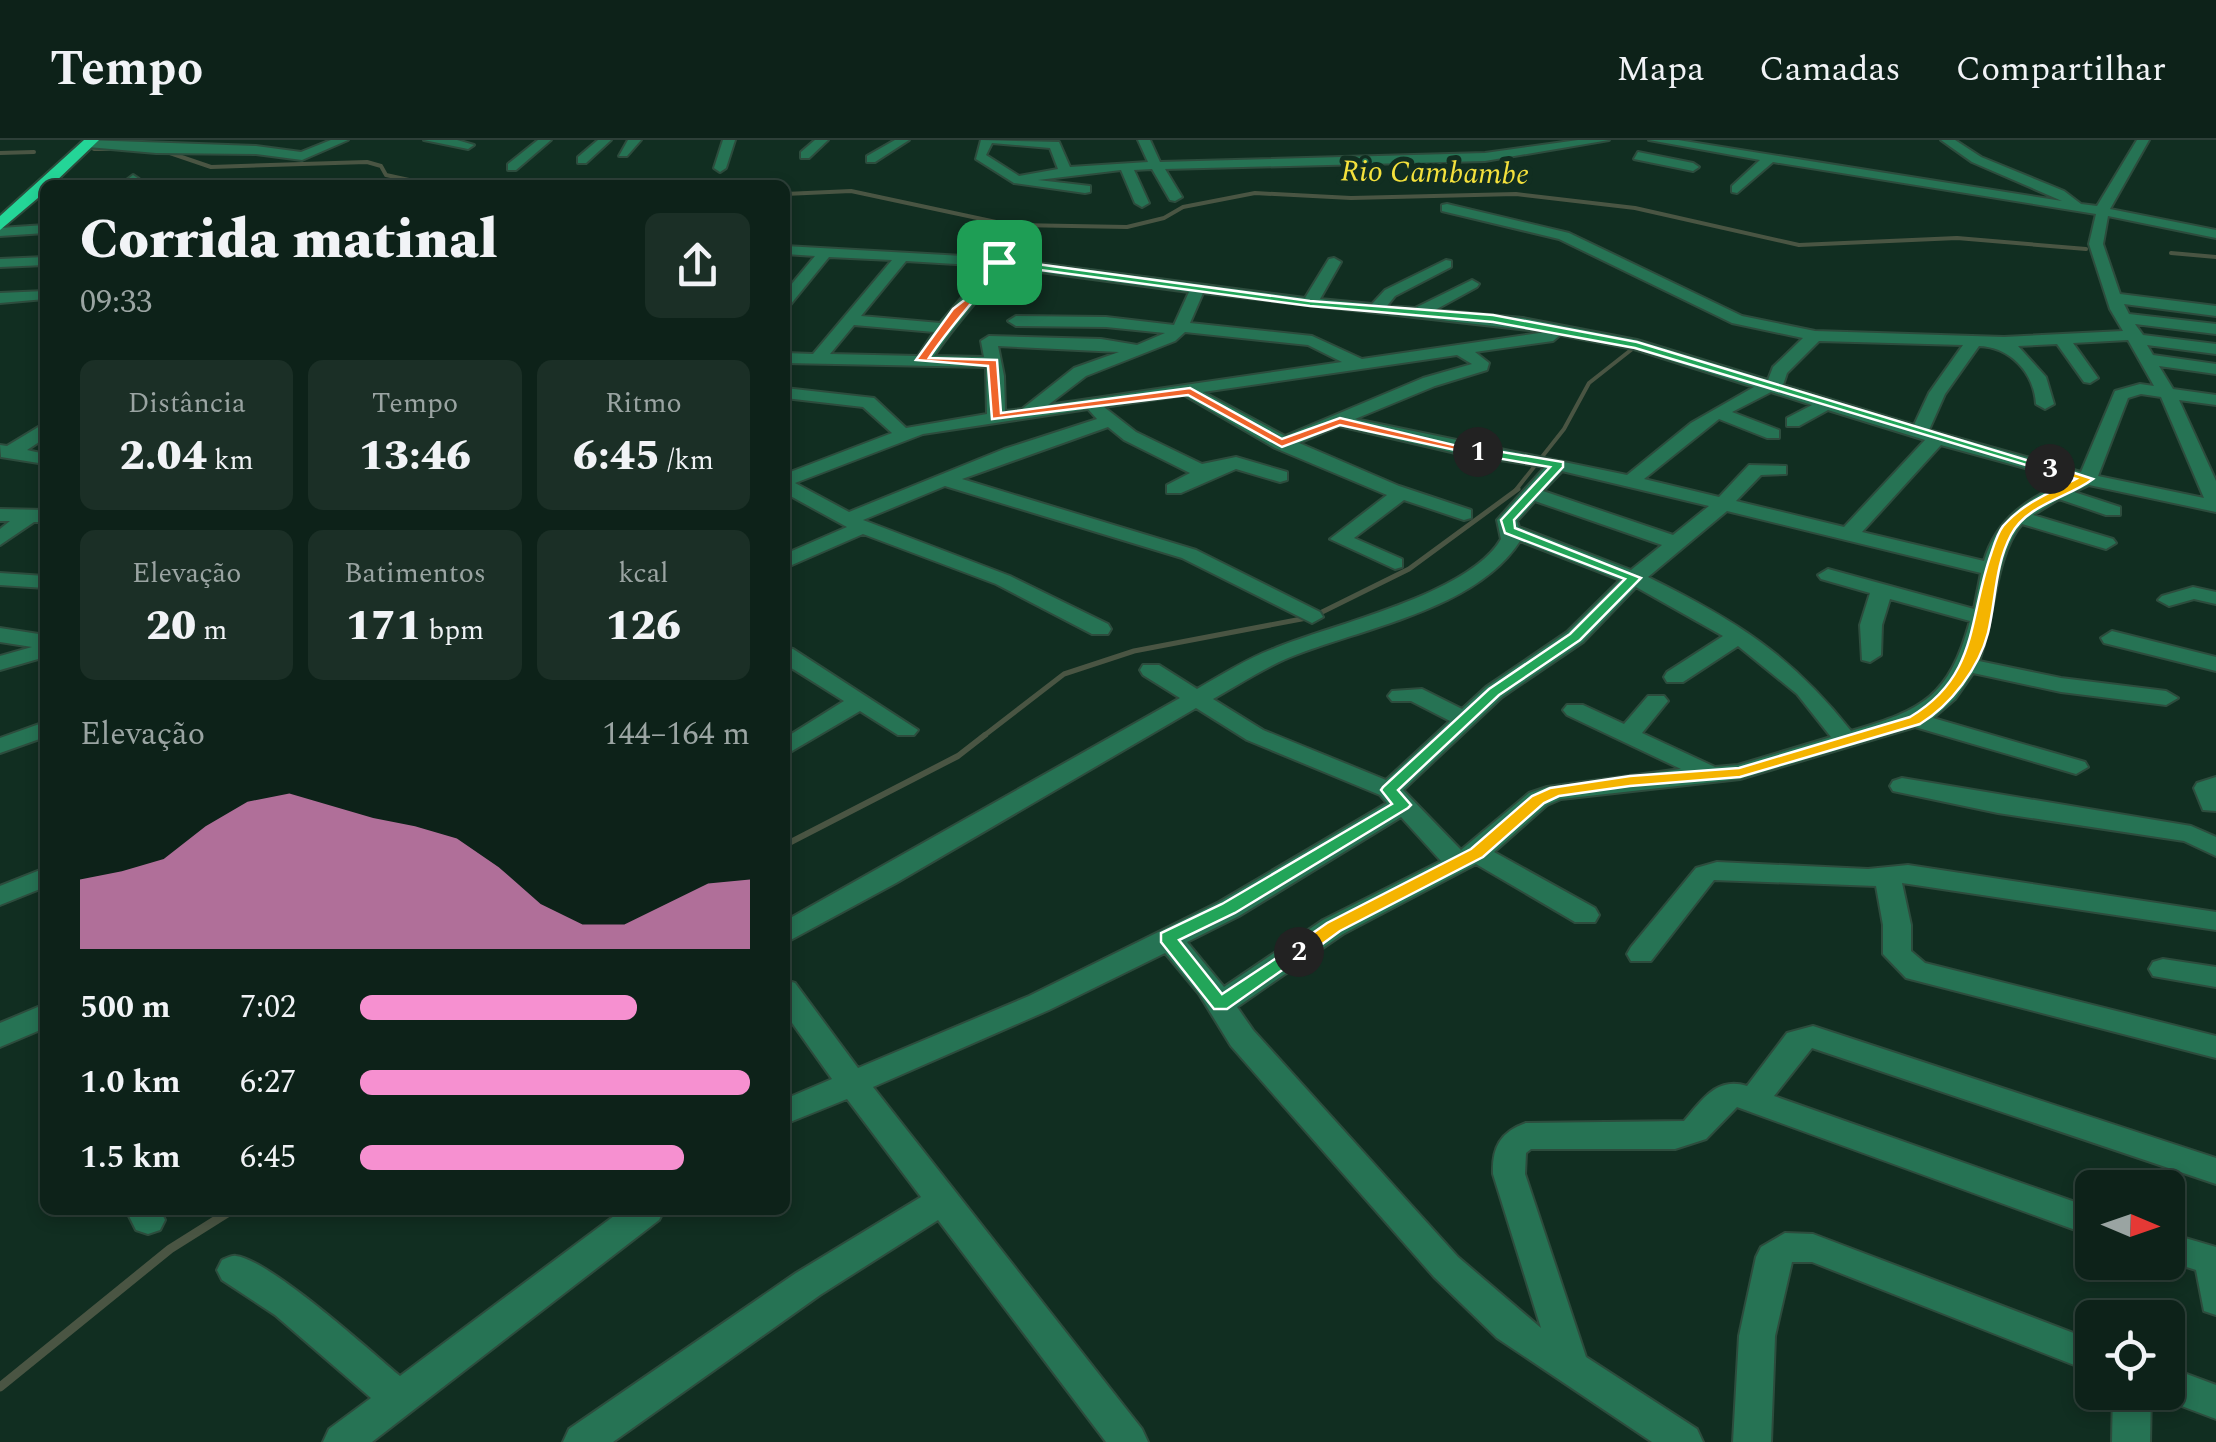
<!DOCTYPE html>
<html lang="pt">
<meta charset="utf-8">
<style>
:root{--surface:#0d2219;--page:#1b2f26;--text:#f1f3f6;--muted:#9aa4a2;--line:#2d3f38;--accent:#f690d0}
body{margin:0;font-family:Spectral,serif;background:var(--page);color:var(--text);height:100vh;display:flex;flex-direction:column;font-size:38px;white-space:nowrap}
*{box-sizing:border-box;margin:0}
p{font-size:32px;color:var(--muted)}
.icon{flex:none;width:55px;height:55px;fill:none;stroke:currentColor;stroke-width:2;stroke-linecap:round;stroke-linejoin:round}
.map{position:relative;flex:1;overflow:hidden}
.drawer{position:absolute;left:40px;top:40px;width:750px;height:1035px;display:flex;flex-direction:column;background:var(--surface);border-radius:15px;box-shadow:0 5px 15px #0003,0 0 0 2px var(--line)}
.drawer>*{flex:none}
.needle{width:65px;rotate:92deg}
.fabs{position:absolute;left:2075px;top:1030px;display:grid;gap:20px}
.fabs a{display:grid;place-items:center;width:110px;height:110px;border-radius:15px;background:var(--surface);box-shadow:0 5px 15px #0003,0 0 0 2px var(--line);font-size:50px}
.pin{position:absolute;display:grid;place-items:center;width:85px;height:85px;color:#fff;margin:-42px;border-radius:20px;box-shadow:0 5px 15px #0006}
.km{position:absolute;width:50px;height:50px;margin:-25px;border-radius:50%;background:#222;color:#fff;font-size:28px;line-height:50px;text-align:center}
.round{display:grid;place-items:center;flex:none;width:105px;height:105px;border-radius:15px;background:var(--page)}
.overview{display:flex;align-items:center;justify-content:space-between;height:170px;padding:0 40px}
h1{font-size:55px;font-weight:800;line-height:75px}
.stats{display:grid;grid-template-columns:repeat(3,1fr);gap:15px;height:170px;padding:10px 40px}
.stats div{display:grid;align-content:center;border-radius:15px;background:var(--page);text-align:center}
.stats b{font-size:42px;font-weight:800}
.stats small{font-size:28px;font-weight:400}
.stats p{font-size:28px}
.chart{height:280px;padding:20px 40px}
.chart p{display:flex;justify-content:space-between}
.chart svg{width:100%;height:180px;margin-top:10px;fill:var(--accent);opacity:.7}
ul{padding:0 40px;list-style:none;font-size:32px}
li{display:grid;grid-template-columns:160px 120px 1fr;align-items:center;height:75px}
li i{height:25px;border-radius:12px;background:var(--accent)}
header{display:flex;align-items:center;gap:60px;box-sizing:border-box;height:140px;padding:0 50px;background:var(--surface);border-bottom:2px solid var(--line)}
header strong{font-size:48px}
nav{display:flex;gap:55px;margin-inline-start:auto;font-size:35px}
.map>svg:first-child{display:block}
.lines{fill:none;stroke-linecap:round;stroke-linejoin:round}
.stream-far3{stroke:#4a5543;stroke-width:4}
.stream-far2{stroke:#4a5543;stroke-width:5}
.stream-far1{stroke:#4a5543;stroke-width:6}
.stream{stroke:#4a5543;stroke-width:9}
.minor-casing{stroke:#2d4c3d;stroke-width:4}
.highway-casing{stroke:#2d4c3d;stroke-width:4}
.minor{fill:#267354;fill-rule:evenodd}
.highway{fill:#24d597;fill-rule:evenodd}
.split-1{fill:#f0652b;stroke:#fff;stroke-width:2.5}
.split-2{fill:#22a559;stroke:#fff;stroke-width:2.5}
.split-3{fill:#f5b400;stroke:#fff;stroke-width:2.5}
.split-4{fill:#22a559;stroke:#fff;stroke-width:2.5}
.labels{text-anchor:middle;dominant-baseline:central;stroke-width:10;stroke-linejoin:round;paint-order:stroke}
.far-water-label{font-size:30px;font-style:italic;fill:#f4e13c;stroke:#112e21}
</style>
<header>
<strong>Tempo</strong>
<nav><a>Mapa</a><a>Camadas</a><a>Compartilhar</a></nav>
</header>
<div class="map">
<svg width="2216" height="1302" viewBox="0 0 2216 1302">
<rect width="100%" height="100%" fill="#112e21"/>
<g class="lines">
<g class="stream-far3">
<polyline points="94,9 111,9"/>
<polyline points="164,11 211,27 367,22 381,26 386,35 432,45"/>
<polyline points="0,13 34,12"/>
<polyline points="785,54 851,51 1010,85 1127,87 1164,78 1183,67 1255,53 1351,58 1516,54 1635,68 1799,105 1957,98 2086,109"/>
<polyline points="2171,113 2216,117"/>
<polyline points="1515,351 1564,289 1589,243 1636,206"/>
</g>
<polyline class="stream-far2" points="981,598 1064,534 1134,511 1312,477 1409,429 1518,349"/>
<polyline class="stream-far1" points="785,705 958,616 985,595"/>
<polyline class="stream" points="0,1247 170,1109 232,1070"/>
<g class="minor-casing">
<g id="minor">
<polygon points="86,0 256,6 301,12 331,0 348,0 302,20 256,14 156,13 88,7 82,3"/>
<polygon points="424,0 457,0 474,5 468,9"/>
<polygon points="538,0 551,0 516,30 508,30 508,24"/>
<polygon points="598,0 611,0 586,23 578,23 578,17"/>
<polygon points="628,0 641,0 627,16 619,16"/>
<polygon points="723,0 735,0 726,28 720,32 714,28"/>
<polygon points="815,0 828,0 809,18 801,18 801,12"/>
<polygon points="895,0 909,0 875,22 867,22 867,16"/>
<path d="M981,0L1059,2L1070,27L1148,22L1138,0H1150L1160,22L1485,13L1578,0H1609L1485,21L1165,29L1182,57L1175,61L1170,60L1152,29L1134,30L1149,63L1142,67L1135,63L1121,30L1038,40L1090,46V52L1085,53L1014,43L976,19ZM992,3L1050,8L1058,29L1019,36L986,15Z"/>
<path d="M1649,0H1678L2062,61L1972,22L1941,0H1955L1981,17L2064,51L2081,64L2097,66L2137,0H2149L2110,69L2216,90V98L2108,76L2103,104L2120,154L2216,166V176L2124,164L2129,174L2216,184V194L2135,184L2143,195L2216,204V214L2147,205L2153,215L2216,224V234L2159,226L2173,249L2216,255V265L2179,260L2216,341V372L2089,345L2074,352L2120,367V375H2106L2059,359L2033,375L2113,399L2116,403L2106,409L2022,384C1995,414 1994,482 1979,521L2061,538L2166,551L2178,558L2166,565L2061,552L1973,533L1955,559L1933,578L2085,622L2088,627L2076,634L1915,587L1740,639L1561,659L1547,665L1494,712L1595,768L1599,775L1595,782H1575L1476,724L1343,794L1237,867L1253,890L1458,1117L1541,1188L1493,1034C1492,1008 1500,992 1526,983L1684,981C1702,960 1717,936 1747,946L1787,893L1813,886L2216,1018V1044L1812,908L1774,956L2092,1068V1096L1737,967L1706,999L1675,1009H1531L1526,1013L1525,1034L1586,1217L1697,1289L1703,1302H1652L1497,1198L1434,1137L1231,906L1199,854L1165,813L1049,870L873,947L1142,1289L1148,1302H1106L938,1080L820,1155L613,1302H563L569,1289L796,1133L921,1057L847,959L785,984V959L832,939L785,873V840L795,843L858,928L1029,856L1219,762L1387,663L1380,655L1247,600L1196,568L896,743L785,803V781L1180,558L1143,535L1140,530L1143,525H1159L1197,549C1222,535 1246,519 1273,509C1332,484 1469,455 1501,399L1497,380L1545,327L1460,314L1339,286L1299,303L1399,346L1471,370V378L1464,380L1404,360L1354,398L1402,419V427L1395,429L1330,399L1387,355L1275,308L1184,255L1104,267L1136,292L1202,324L1236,317L1287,332V340L1280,342L1236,329L1181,353H1167V345L1190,333L1124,300L1108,287L962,339L1196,410L1320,472L1323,477L1312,483L1182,418L945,346L863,380L1010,436L1108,484L1111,489L1108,494H1092L996,444L863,394L785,428V414L847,387L785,353V334L892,293L863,267L785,258V248L874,258L906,288L987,274L986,227L785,223V213L813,214L892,120L829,117L790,165L785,167V152L815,116L785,114V106L999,118L1305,158L1329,119L1334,118L1341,122L1320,159L1372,164L1385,150L1446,120L1451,121V127L1395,156L1387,166L1415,168L1472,140L1479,144L1477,147L1435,170L1523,178L1637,200L1768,240L1773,227L1803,198L1732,183L1559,99L1442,71V65L1447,64L1569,93L1742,176L1815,191L2004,197L2123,191L2110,169L2089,104L2096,74L1773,22L1737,53L1732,52V46L1760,20ZM906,121L989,126L940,183L861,176ZM1003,127L1189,152L1174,185L1106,177L1016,176L1008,181L1016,186L1106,187L1165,193L1137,205L1101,199L989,196L981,201L984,217L934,216C955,184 980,159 1003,127ZM1203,153L1546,192L1362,219L1312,196L1190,183ZM854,185L934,192L918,216L830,214ZM1185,192L1308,205L1342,222L1048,265L1086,236L1175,201ZM1560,195L1634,209L1754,247L1691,283L1627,335L1355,279L1435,246L1487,230L1489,223L1475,212L1553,201ZM2128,200L2154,246L2140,244L2115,251L2081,332L1929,290L1945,254L1979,206C2010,207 2034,232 2036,264L2045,269L2054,264L2046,237L2018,206L2057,204L2084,242L2090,243L2098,238L2073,203ZM1819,201L1963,205L1929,253L1914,285L1783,245L1787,233ZM998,206L1119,212L1074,228L1022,269L1005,271L1004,236ZM1457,215L1472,224L1423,238L1285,296L1203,252ZM1771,252L1812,265L1787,278V286H1799L1828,270L1925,300L1844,387L1736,361L1761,335L1786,334V326L1749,325L1719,357L1644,339L1719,279L1767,298H1779V290L1732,272ZM2141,254L2161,257L2204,358L2098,336L2128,258ZM1088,269L1097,279L1004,309L849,372L795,343L923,294ZM1941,305L2069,340C2029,358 1997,377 1984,421L1862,392ZM1562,331L1709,366L1673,395L1543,351ZM1535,361L1662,405L1631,430L1519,387L1517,381ZM1727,371L1981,433L1974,469L1828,429L1818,435L1821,439L1870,453L1860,485L1862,520L1870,522L1881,515L1882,485L1890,459L1970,481C1949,557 1923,570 1851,591C1790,514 1735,480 1648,437ZM1520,401L1620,440L1567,492L1486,547L1462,569L1422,549L1392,551L1388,556L1392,561H1411L1450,581L1386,640L1263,590L1213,559C1238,545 1262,529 1288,518C1361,488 1476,470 1520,401ZM1636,447L1723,496L1667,532L1664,537L1667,542H1683L1738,506L1797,554L1831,597L1738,625L1715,627L1642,593L1668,561L1664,556H1648L1624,584L1583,565H1567L1563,570L1567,575L1681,629L1547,647L1529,653L1461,710L1403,650L1502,557L1583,502ZM1401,677L1441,721L1323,780L1224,847L1187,802L1239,776Z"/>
<polygon points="1638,12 1693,23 1699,27 1693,31 1634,19"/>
<polygon points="133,35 139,39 134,45 120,45"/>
<polygon points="45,85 45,93 0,96 0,88"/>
<polygon points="45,117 45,125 0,127 0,119"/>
<polygon points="45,151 45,159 0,163 0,153"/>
<polygon points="45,283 45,298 27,310 45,314 45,324 1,317 0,305 7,306"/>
<polygon points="0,369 45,370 45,382 34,382 0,405 0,389 10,381 0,381"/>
<polygon points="0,433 45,436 45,448 0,445"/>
<polygon points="2193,447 2216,452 2216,464 2194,459 2169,466 2158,460 2162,456"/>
<polygon points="0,488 45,495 45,517 0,530 0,516 32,507 0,502"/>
<polygon points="2112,491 2216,517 2216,531 2104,503 2101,498"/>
<polygon points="785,507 793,509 918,590 914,595 898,595 860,571 785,615 785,598 844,561 785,524"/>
<polygon points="45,582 45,597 0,613 0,598"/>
<polygon points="2216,637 2216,671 2203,670 2194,648 2197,643"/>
<polygon points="1902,638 2191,686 2216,697 2216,716 2184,701 1998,673 1893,651 1890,646 1893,641"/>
<polygon points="1717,722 1868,729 1908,725 2216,772 2216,790 1902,743 1911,785 1911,811 1925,823 2216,896 2216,918 1906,838 1883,814 1883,785 1876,746 1714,740 1651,821 1631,821 1627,814 1631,807 1696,728"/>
<polygon points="45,728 45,747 0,765 0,746"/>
<polygon points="2163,819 2216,827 2216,847 2153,836 2149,829 2153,822"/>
<polygon points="45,864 45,888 0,907 0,883"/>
<polygon points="126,1070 160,1070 165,1080 160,1090 148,1094 136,1090"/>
<path d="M622,1070H664L659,1080L372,1302H323L329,1289L371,1258L275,1175L222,1140L217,1130L222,1120C227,1118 232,1115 236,1116C270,1120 370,1211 400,1236Z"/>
<polygon points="1785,1093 1813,1094 2092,1200 2092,1232 1812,1122 1792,1122 1775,1196 1771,1302 1733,1302 1739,1196 1756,1117 1761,1107"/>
<polygon points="2168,1093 2216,1107 2216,1175 2204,1171 2196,1130 2168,1121"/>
<polygon points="2168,1227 2216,1245 2216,1279 2155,1256 2153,1252 2168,1252"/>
<polygon points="2113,1252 2151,1252 2150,1302 2112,1302"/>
</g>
</g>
<g class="highway-casing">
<polygon id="highway" points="84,0 99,0 52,45 45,45 45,52 0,90 0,76"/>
</g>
<use href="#minor" class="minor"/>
<use href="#highway" class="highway"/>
</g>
<path class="split-1" d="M995,120L1003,122C980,156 952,183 929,218L997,220L1001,273L1190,248L1282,299L1340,278L1483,312L1478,315L1340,285L1282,307L1188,255L992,279L988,226L916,220L953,169L971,155Z"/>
<polygon class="split-2" points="1478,308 1563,322 1563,327 1514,380 1515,388 1641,438 1580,500 1499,555 1398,650 1411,665 1408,668 1235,773 1179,800 1222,854 1293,807 1306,807 1308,812 1227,869 1214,869 1161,802 1161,793 1222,764 1392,664 1381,650 1383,647 1489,549 1570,494 1625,439 1505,393 1501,380 1550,327 1473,314"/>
<path class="split-3" d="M2050,325L2093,339C2068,358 2027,364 2011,395C1995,425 1996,460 1988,493C1979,528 1951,565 1920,584L1740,637L1630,646L1559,656L1544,663L1483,717L1340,791L1306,816H1293V807L1327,783L1471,709L1532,656L1550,648L1630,636L1739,628L1910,577C1979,536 1968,479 1991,414C1994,405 1997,394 2003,386C2023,363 2049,353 2076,339L2046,331Z"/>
<polygon class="split-4" points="999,119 1310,161 1493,175 1637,202 2056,329 2046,331 1635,208 1493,182 1310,166 995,124"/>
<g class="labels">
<g class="far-water-label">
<text transform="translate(1435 33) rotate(1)">Rio Cambambe</text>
</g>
</g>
</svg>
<div class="fabs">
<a><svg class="needle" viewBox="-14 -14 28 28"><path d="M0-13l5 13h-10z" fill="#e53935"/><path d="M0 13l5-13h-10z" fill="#9aa4a2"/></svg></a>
<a><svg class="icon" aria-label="locate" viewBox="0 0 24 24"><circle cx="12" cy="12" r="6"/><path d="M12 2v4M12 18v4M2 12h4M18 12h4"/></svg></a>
</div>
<div class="pin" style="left:999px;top:122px;background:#1e9e55"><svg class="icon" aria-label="arrive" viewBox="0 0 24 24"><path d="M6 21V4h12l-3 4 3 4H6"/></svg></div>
<b class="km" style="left:1478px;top:312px">1</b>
<b class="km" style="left:1299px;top:812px">2</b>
<b class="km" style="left:2050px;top:329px">3</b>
<section class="drawer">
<div class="overview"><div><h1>Corrida matinal</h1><p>09:33</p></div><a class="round"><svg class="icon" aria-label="share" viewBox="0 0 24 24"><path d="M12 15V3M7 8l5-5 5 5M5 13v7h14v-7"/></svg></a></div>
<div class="stats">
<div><p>Distância</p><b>2.04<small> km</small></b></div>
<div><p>Tempo</p><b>13:46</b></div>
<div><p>Ritmo</p><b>6:45<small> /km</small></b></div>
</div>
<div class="stats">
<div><p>Elevação</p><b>20<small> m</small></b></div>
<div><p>Batimentos</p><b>171<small> bpm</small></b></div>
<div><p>kcal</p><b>126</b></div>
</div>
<div class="chart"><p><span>Elevação</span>144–164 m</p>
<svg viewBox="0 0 160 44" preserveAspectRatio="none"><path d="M0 44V27L10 25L20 22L30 14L40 8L50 6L60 9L70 12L80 14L90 17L100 24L110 33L120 38L130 38L140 33L150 28L160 27V44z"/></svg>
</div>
<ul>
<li><b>500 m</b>7:02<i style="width:71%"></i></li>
<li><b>1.0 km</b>6:27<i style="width:100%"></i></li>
<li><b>1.5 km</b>6:45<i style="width:83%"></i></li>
</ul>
</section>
</div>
